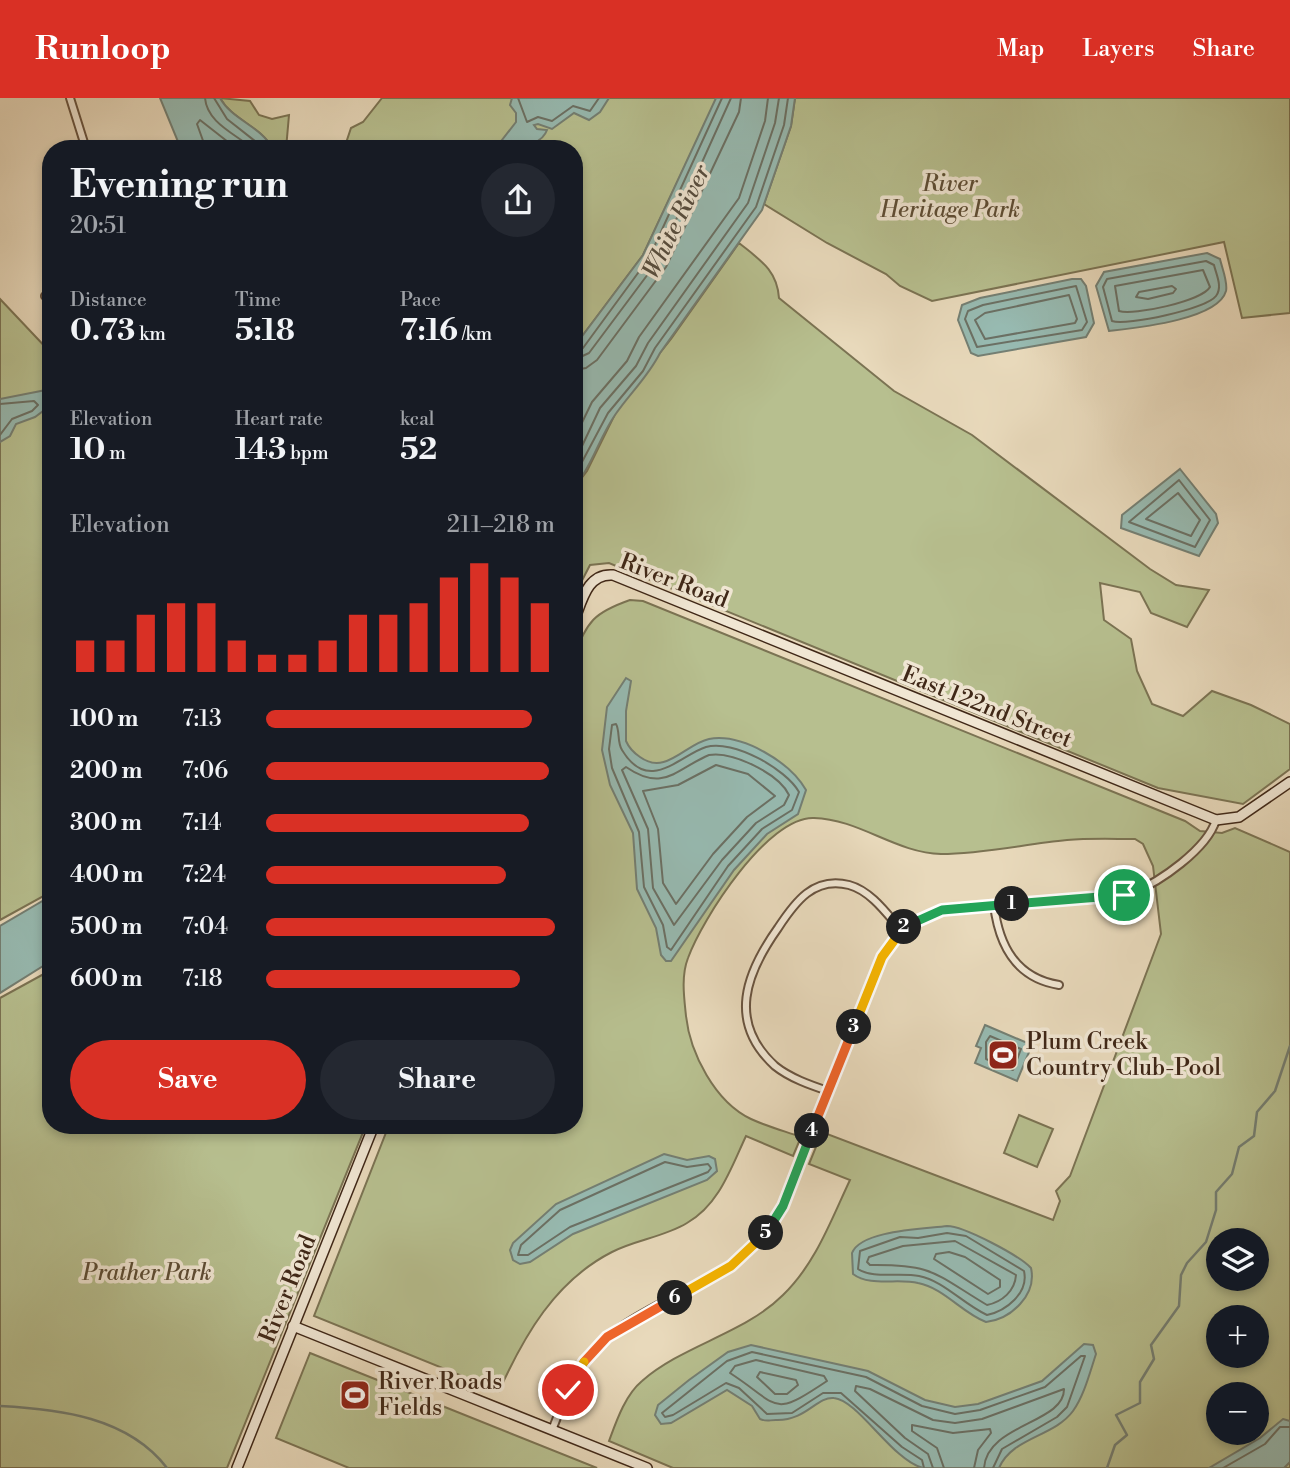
<!DOCTYPE html>
<meta charset="utf-8">
<style>
:root{--surface:#171b24;--page:#242831;--text:#f1f3f6;--muted:#9ea1a6;--accent:#d93025}
body{margin:0;font-family:"Libre Bodoni",serif;background:var(--page);color:var(--text);height:100vh;display:flex;flex-direction:column;font-size:26px;white-space:nowrap}
*{box-sizing:border-box;margin:0}
p{font-size:23px;color:var(--muted)}
.icon{flex:none;width:38px;height:38px;fill:none;stroke:currentColor;stroke-width:2;stroke-linecap:round;stroke-linejoin:round}
.map{position:relative;flex:1;overflow:hidden}
.details{position:absolute;left:42px;top:42px;width:541px;height:994px;display:flex;flex-direction:column;background:var(--surface);border-radius:28px;box-shadow:0 4px 10px #0003}
.details>*{flex:none}
.tools{position:absolute;left:1206px;top:1130px;display:grid;gap:14px}
.tools a{display:grid;place-items:center;width:63px;height:63px;border-radius:50%;background:var(--surface);box-shadow:0 4px 10px #0003;font-size:35px}
.pin{position:absolute;display:grid;place-items:center;width:60px;height:60px;color:#fff;margin:-30px;border:4px solid #fff;border-radius:50%;box-shadow:0 2px 7px #0007}
.km{position:absolute;width:35px;height:35px;margin:-18px;border-radius:50%;background:#222;color:#fff;font-size:19px;line-height:35px;text-align:center}
.round{display:grid;place-items:center;flex:none;width:74px;height:74px;border-radius:37px;background:var(--page)}
.overview{display:flex;align-items:center;justify-content:space-between;height:119px;padding:0 28px}
h1{font-size:38px;font-weight:700;line-height:52px}
.figures{display:grid;grid-template-columns:repeat(3,1fr);gap:10px;height:119px;padding:7px 28px}
.figures div{display:grid;align-content:center}
.figures b{font-size:30px;font-weight:700}
.figures small{font-size:19px;font-weight:400}
.figures p{font-size:19px}
.chart{height:196px;padding:14px 28px}
.chart p{display:flex;justify-content:space-between}
.chart svg{width:100%;height:126px;margin-top:7px;stroke:var(--accent);stroke-width:6}
.button{display:flex;gap:14px;margin-top:auto;padding:14px 28px}
.button a{flex:1;height:80px;border-radius:42px;background:var(--accent);color:#fff;font-size:28px;font-weight:700;line-height:80px;text-align:center}
.button a+a{background:var(--page);color:var(--text)}
ul{padding:0 28px;list-style:none;font-size:23px}
li{display:grid;grid-template-columns:112px 84px 1fr;align-items:center;height:52px}
li i{height:18px;border-radius:9px;background:var(--accent)}
header{display:flex;align-items:center;gap:42px;box-sizing:border-box;height:98px;padding:0 35px;background:var(--accent);color:#fff}
header strong{font-size:33px}
nav{display:flex;gap:38px;margin-inline-start:auto;font-size:24px}
.map>svg:first-child{display:block}
.green{fill:#b7bf8f;stroke:#7b7353;stroke-width:2;fill-rule:evenodd}
.water{fill:#97bab1;stroke:#747f73;stroke-width:2}
.lines{fill:none;stroke-linecap:round;stroke-linejoin:round}
.shore{stroke:#6b7064;stroke-width:2}
.stream{stroke:#747f73;stroke-width:2.5}
.street-casing{stroke:#695440;stroke-width:10}
.secondary-casing{stroke:#3f2717;stroke-width:12}
.street{stroke:#f0e6d3;stroke-width:6}
.secondary{stroke:#f0e6d3;stroke-width:9}
.split-1-casing{stroke:#fff;stroke-width:14}
.split-2-casing{stroke:#fff;stroke-width:14}
.split-3-casing{stroke:#fff;stroke-width:14}
.split-4-casing{stroke:#fff;stroke-width:14}
.split-5-casing{stroke:#fff;stroke-width:14}
.split-6-casing{stroke:#fff;stroke-width:14}
.split-7-casing{stroke:#fff;stroke-width:14}
.split-8-casing{stroke:#fff;stroke-width:14}
.split-1{stroke:#22a559;stroke-width:9}
.split-2{stroke:#22a559;stroke-width:9}
.split-3{stroke:#f5b400;stroke-width:9}
.split-4{stroke:#f0652b;stroke-width:9}
.split-5{stroke:#22a559;stroke-width:9}
.split-6{stroke:#f5b400;stroke-width:9}
.split-7{stroke:#f0652b;stroke-width:9}
.split-8{stroke:#f5b400;stroke-width:9}
.labels{text-anchor:middle;dominant-baseline:central;stroke-width:7;stroke-linejoin:round;paint-order:stroke}
.park-label{font-size:23px;font-style:italic;fill:#5d4d35;stroke:#f0e6d3}
.street-label{font-size:23px;fill:#3f2717;stroke:#f0e6d3}
.poi-label{font-size:23px;fill:#3f2717;stroke:#f0e6d3;text-anchor:start}
.water-label{font-size:24px;font-style:italic;fill:#554c3e;stroke:#f0e6d3}
</style>
<header>
<strong>Runloop</strong>
<nav><a>Map</a><a>Layers</a><a>Share</a></nav>
</header>
<div class="map">
<svg width="1290" height="1370" viewBox="0 0 1290 1370">
<rect width="100%" height="100%" fill="#e8d9bb"/>
<filter id="stains"><feTurbulence type="fractalNoise" baseFrequency=".00286" numOctaves="4"/><feColorMatrix values="0 0 0 0 .2 0 0 0 0 .09 0 0 0 0 .02 0 0 0 .5 -.17"/></filter>
<radialGradient id="worn" r=".72"><stop offset=".6" stop-color="#630" stop-opacity="0"/><stop offset="1" stop-color="#630" stop-opacity=".3"/></radialGradient>
<g class="green">
<path d="M220,0L250,3L259,17L272,21L289,17L286,51H273C261,28 232,22 220,0Z"/>
<polygon points="382,0 717,0 643,157 574,249 574,51 344,51 351,30 363,24"/>
<polygon points="795,0 1290,0 1290,215 1242,220 1224,144 932,203 900,188 886,176 827,145 764,106 791,28"/>
<path d="M739,145C760,162 777,172 779,200L894,293L972,337L1150,471L1176,487L1209,492L1187,529L1151,515L1140,494L1100,485L1104,522L1131,541L1137,573L1152,606L1183,618L1212,593L1251,607L1290,626V671L1243,706L1158,690L609,465L590,467L574,498V390L587,373L621,304L671,241Z"/>
<polygon points="0,201 51,255 51,794 0,822"/>
<path d="M630,502L643,503L1185,723L1200,733L1222,735L1235,730L1290,754V1370H673L609,1343C616,1324 625,1297 642,1283C683,1247 744,1236 783,1197C816,1165 831,1122 850,1082L809,1066L822,1034L1053,1122L1060,1103L1056,1093L1070,1078L1161,836L1153,768L1143,746L1135,741C1113,741 1089,740 1067,742C1025,746 983,756 941,756C896,755 859,721 814,720C768,718 702,821 688,860C681,878 684,899 686,918C690,955 715,1004 751,1021C766,1028 784,1033 801,1039L793,1058L746,1038C731,1070 719,1107 687,1125C664,1139 635,1142 612,1154C555,1183 524,1238 499,1293L314,1218L389,1027H574V558C588,523 593,515 630,502ZM1218,1143H1256V1181H1218ZM1218,1220H1256V1258H1218ZM1218,1297H1256V1335H1218Z"/>
<polygon points="51,872 51,1027 366,1027 227,1370 0,1370 0,900"/>
<polygon points="1019,1017 1053,1031 1037,1069 1004,1055"/>
<polygon points="310,1255 597,1370 349,1370 276,1340"/>
</g>
<g class="water">
<path d="M160,0H220C232,22 261,28 273,51H181Z"/>
<path d="M512,0H609L600,14L589,22L574,15L552,31L538,26L534,27L537,31L547,32C541,49 511,51 495,51L516,24V15L510,7Z"/>
<path d="M716,0H795L791,28L762,112L660,255C648,279 630,295 615,317C599,340 592,368 574,390V249L643,157Z"/>
<path d="M1207,155L1220,161C1222,170 1228,184 1226,193C1218,222 1135,230 1109,233L1096,188L1104,174Z"/>
<polygon points="1072,181 1081,181 1086,188 1094,225 1086,239 978,258 971,255 958,222 962,207 980,200"/>
<polygon points="51,291 51,307 35,319 16,326 10,338 0,344 0,301"/>
<polygon points="1180,371 1216,416 1218,425 1199,458 1121,430 1122,417"/>
<path d="M626,580L631,583L626,613V643C629,650 634,655 640,659C666,678 685,646 709,641C742,635 790,664 806,692L798,716L767,736L734,772L671,863H666L661,857L656,830L637,791L633,735L610,687L602,652L607,609Z"/>
<polygon points="51,798 51,863 0,895 0,828"/>
<polygon points="985,927 1032,947 1017,983 975,965 981,950 976,948"/>
<polygon points="664,1056 687,1062 709,1058 715,1061 717,1073 707,1082 573,1136 530,1164 520,1166 513,1162 510,1152 513,1145 556,1106"/>
<path d="M947,1128C964,1128 1020,1158 1031,1170C1037,1197 1011,1221 986,1224C962,1215 944,1190 918,1185C898,1180 870,1189 853,1176L852,1155C861,1132 925,1131 947,1128Z"/>
<path d="M1084,1246L1093,1247L1096,1256C1090,1274 1084,1298 1073,1313C1054,1339 1012,1339 999,1370C976,1370 946,1370 923,1370C893,1363 858,1302 834,1300C817,1298 806,1323 776,1322C769,1322 767,1324 760,1321L752,1308L727,1292L671,1325L661,1326L655,1317L658,1307L689,1282L728,1254L751,1247L868,1273L925,1302L955,1309L978,1306L1042,1283Z"/>
<polygon points="1283,1321 1290,1323 1290,1364 1284,1370 1209,1370 1260,1340"/>
</g>
<g class="lines">
<g class="shore">
<path d="M205,0C207,25 236,36 253,51"/>
<polyline points="214,0 227,21 265,51"/>
<polyline points="518,0 527,24 538,19 552,23 573,8 590,13 599,0"/>
<polyline points="206,51 197,26 200,22 237,51"/>
<path d="M1206,163L1214,167C1216,176 1223,189 1216,198C1206,211 1127,228 1112,223L1103,189L1107,181Z"/>
<path d="M1203,172L1210,189C1202,203 1133,218 1119,213L1115,188Z"/>
<polygon points="1076,188 1087,224 1082,232 977,249 965,221 968,213 983,207"/>
<polygon points="1172,188 1176,191 1173,195 1148,201 1136,199 1139,194"/>
<polygon points="1069,197 1077,221 1075,225 985,241 975,222 985,215"/>
<polyline points="574,253 583,250 649,160 722,0"/>
<polyline points="574,262 589,255 657,164 731,0"/>
<polyline points="574,272 586,270 597,262 666,169 739,14 741,0"/>
<polyline points="0,306 34,303 38,307 32,313 12,321 0,337"/>
<polyline points="574,341 592,304 627,263 639,239 739,100 765,23 768,0"/>
<polyline points="574,365 600,310 636,268 648,245 748,105 775,25 779,0"/>
<polyline points="574,379 608,315 643,273 655,250 756,109 784,27 788,0"/>
<polygon points="1179,382 1210,422 1195,449 1129,424"/>
<polygon points="1178,395 1200,422 1191,438 1146,421"/>
<path d="M616,626C620,633 617,644 622,652C649,697 680,657 706,649C733,641 786,671 799,694L792,712L762,731L728,768L671,852L667,849L663,827L644,789L639,734L612,670L609,651L612,627Z"/>
<path d="M709,657C733,653 779,676 789,697L784,707L756,725L722,762L674,827L653,790L648,731L622,672L626,669C664,695 676,671 709,657Z"/>
<polygon points="716,667 748,676 775,698 747,719 713,756 676,806 663,785 658,731 643,693 678,687"/>
<polygon points="990,938 1021,951 1013,972 986,961 986,944"/>
<polygon points="665,1064 687,1069 708,1066 711,1070 708,1074 570,1129 528,1157 518,1157 521,1147 560,1112"/>
<path d="M947,1135L966,1138L1024,1173C1029,1195 1006,1213 987,1217C963,1206 944,1183 919,1178C901,1174 872,1181 858,1171L860,1153L900,1139L918,1140Z"/>
<path d="M955,1143L1016,1177C1015,1193 1002,1204 987,1207C935,1176 934,1166 870,1167L867,1164L869,1159L903,1148Z"/>
<polygon points="949,1154 965,1159 1000,1182 1000,1189 988,1196 934,1161 936,1156"/>
<path d="M756,1262L824,1278L827,1283C770,1321 781,1308 730,1275L735,1268Z"/>
<polygon points="760,1274 796,1282 798,1287 787,1296 775,1296 757,1279"/>
<polyline points="924,1370 922,1362 902,1349 841,1295 823,1295 792,1315 767,1316 739,1290 726,1285 673,1317 665,1319 662,1315 727,1263 752,1254 866,1279 922,1308 955,1316 980,1312 1045,1289 1081,1258 1085,1258 1067,1309 1057,1319 1002,1351 993,1370"/>
<path d="M933,1370L928,1356L905,1340L855,1293L856,1288L870,1291L933,1322L955,1325L982,1321L1064,1291C1065,1325 987,1326 984,1370"/>
<polyline points="944,1370 937,1350 912,1333 912,1327 953,1335 990,1331 991,1335 978,1352 974,1370"/>
<polyline points="1223,1370 1265,1346 1280,1329 1290,1329"/>
</g>
<g class="stream">
<path d="M0,1308C59,1311 128,1319 167,1370"/>
<polyline points="1107,1370 1115,1347 1127,1337 1116,1317 1140,1305 1140,1284 1154,1261 1151,1247 1179,1208 1181,1177 1187,1165 1206,1144 1216,1112 1216,1094 1232,1076 1239,1049 1254,1038 1257,1014 1275,993 1290,948"/>
</g>
<g class="street-casing">
<g id="street">
<polyline points="70,0 86,51"/>
<polyline points="45,198 51,192"/>
<path d="M994,807C999,848 1016,880 1059,887"/>
<path d="M828,993C810,987 790,980 775,968C727,924 746,875 778,830C795,804 814,778 849,787C871,793 887,816 901,832"/>
<path d="M552,1332C561,1311 567,1288 580,1268C611,1222 684,1197 731,1168C755,1150 774,1129 786,1101L882,859C896,834 914,820 942,812L1132,795C1160,784 1207,751 1216,722"/>
</g>
</g>
<g class="secondary-casing">
<g id="secondary">
<path d="M574,523C582,503 587,475 613,477L1216,722L1239,719L1290,684"/>
<polyline points="293,1228 647,1370"/>
<polyline points="237,1370 374,1027"/>
</g>
</g>
<use href="#street" class="street"/>
<use href="#secondary" class="secondary"/>
</g>
<g class="lines">
<g class="split-1-casing">
<polyline id="split-1" points="1012,806 1124,797"/>
</g>
<g class="split-2-casing">
<polyline id="split-2" points="904,829 942,812 1012,806"/>
</g>
<g class="split-3-casing">
<polyline id="split-3" points="854,929 882,859 904,829"/>
</g>
<g class="split-4-casing">
<polyline id="split-4" points="812,1033 854,929"/>
</g>
<g class="split-5-casing">
<polyline id="split-5" points="766,1135 783,1108 812,1033"/>
</g>
<g class="split-6-casing">
<polyline id="split-6" points="675,1200 731,1168 766,1135"/>
</g>
<g class="split-7-casing">
<polyline id="split-7" points="584,1264 607,1239 675,1200"/>
</g>
<g class="split-8-casing">
<polyline id="split-8" points="568,1292 584,1264"/>
</g>
<use href="#split-1" class="split-1"/>
<use href="#split-2" class="split-2"/>
<use href="#split-3" class="split-3"/>
<use href="#split-4" class="split-4"/>
<use href="#split-5" class="split-5"/>
<use href="#split-6" class="split-6"/>
<use href="#split-7" class="split-7"/>
<use href="#split-8" class="split-8"/>
</g>
<defs>
<g id="stadium-square" transform="scale(1.575)"><rect x="-9" y="-9" width="18" height="18" rx="4" fill="#8f2418" stroke="#f0e6d3"/><path d="M0-5a6.5 5 0 1 0 0 10a6.5 5 0 1 0 0-10ZM-3.5-1.8h7v3.6h-7Z" fill="#fff"/></g>
</defs>
<g fill-rule="evenodd">
<use href="#stadium-square" x="1003" y="957"/>
<use href="#stadium-square" x="355" y="1297"/>
</g>
<g class="labels">
<g class="park-label">
<text x="950" y="86">River<tspan x="950" dy="26">Heritage Park</tspan></text>
<text x="147" y="1175">Prather Park</text>
</g>
<g class="street-label">
<text transform="translate(674 483) rotate(21)">River Road</text>
<text transform="translate(987 609) rotate(22)">East 122nd Street</text>
<text transform="translate(288 1191) rotate(-68)">River Road</text>
</g>
<g class="poi-label">
<text x="1026" y="944">Plum Creek<tspan x="1026" dy="26">Country Club-Pool</tspan></text>
<text x="378" y="1284">River Roads<tspan x="378" dy="26">Fields</tspan></text>
</g>
<g class="water-label">
<text transform="translate(677 124) rotate(-64)">White River</text>
</g>
</g>
<rect width="100%" height="100%" filter="url(#stains)"/>
<rect width="100%" height="100%" fill="url(#worn)"/>
</svg>
<div class="tools">
<a><svg class="icon" aria-label="layers" viewBox="0 0 24 24"><path d="M12 4l9 5-9 5-9-5zM3 14l9 5 9-5"/></svg></a>
<a>+</a>
<a>−</a>
</div>
<div class="pin" style="left:1124px;top:797px;background:#1e9e55"><svg class="icon" aria-label="arrive" viewBox="0 0 24 24"><path d="M6 21V4h12l-3 4 3 4H6"/></svg></div>
<div class="pin" style="left:568px;top:1292px;background:#d93025"><svg class="icon" aria-label="check" viewBox="0 0 24 24"><path d="M5 12l5 5 9-10"/></svg></div>
<b class="km" style="left:1012px;top:806px">1</b>
<b class="km" style="left:904px;top:829px">2</b>
<b class="km" style="left:854px;top:929px">3</b>
<b class="km" style="left:812px;top:1033px">4</b>
<b class="km" style="left:766px;top:1135px">5</b>
<b class="km" style="left:675px;top:1200px">6</b>
<section class="details">
<div class="overview"><div><h1>Evening run</h1><p>20:51</p></div><a class="round"><svg class="icon" aria-label="share" viewBox="0 0 24 24"><path d="M12 15V3M7 8l5-5 5 5M5 13v7h14v-7"/></svg></a></div>
<div class="figures">
<div><p>Distance</p><b>0.73<small> km</small></b></div>
<div><p>Time</p><b>5:18</b></div>
<div><p>Pace</p><b>7:16<small> /km</small></b></div>
</div>
<div class="figures">
<div><p>Elevation</p><b>10<small> m</small></b></div>
<div><p>Heart rate</p><b>143<small> bpm</small></b></div>
<div><p>kcal</p><b>52</b></div>
</div>
<div class="chart"><p><span>Elevation</span>211–218 m</p>
<svg viewBox="0 0 160 44" preserveAspectRatio="none"><path d="M5 44V33M15 44V33M25 44V24M35 44V20M45 44V20M55 44V33M65 44V38M75 44V38M85 44V33M95 44V24M105 44V24M115 44V20M125 44V11M135 44V6M145 44V11M155 44V20"/></svg>
</div>
<ul>
<li><b>100 m</b>7:13<i style="width:92%"></i></li>
<li><b>200 m</b>7:06<i style="width:98%"></i></li>
<li><b>300 m</b>7:14<i style="width:91%"></i></li>
<li><b>400 m</b>7:24<i style="width:83%"></i></li>
<li><b>500 m</b>7:04<i style="width:100%"></i></li>
<li><b>600 m</b>7:18<i style="width:88%"></i></li>
</ul>
<div class="button"><a>Save</a><a>Share</a></div>
</section>
</div>
